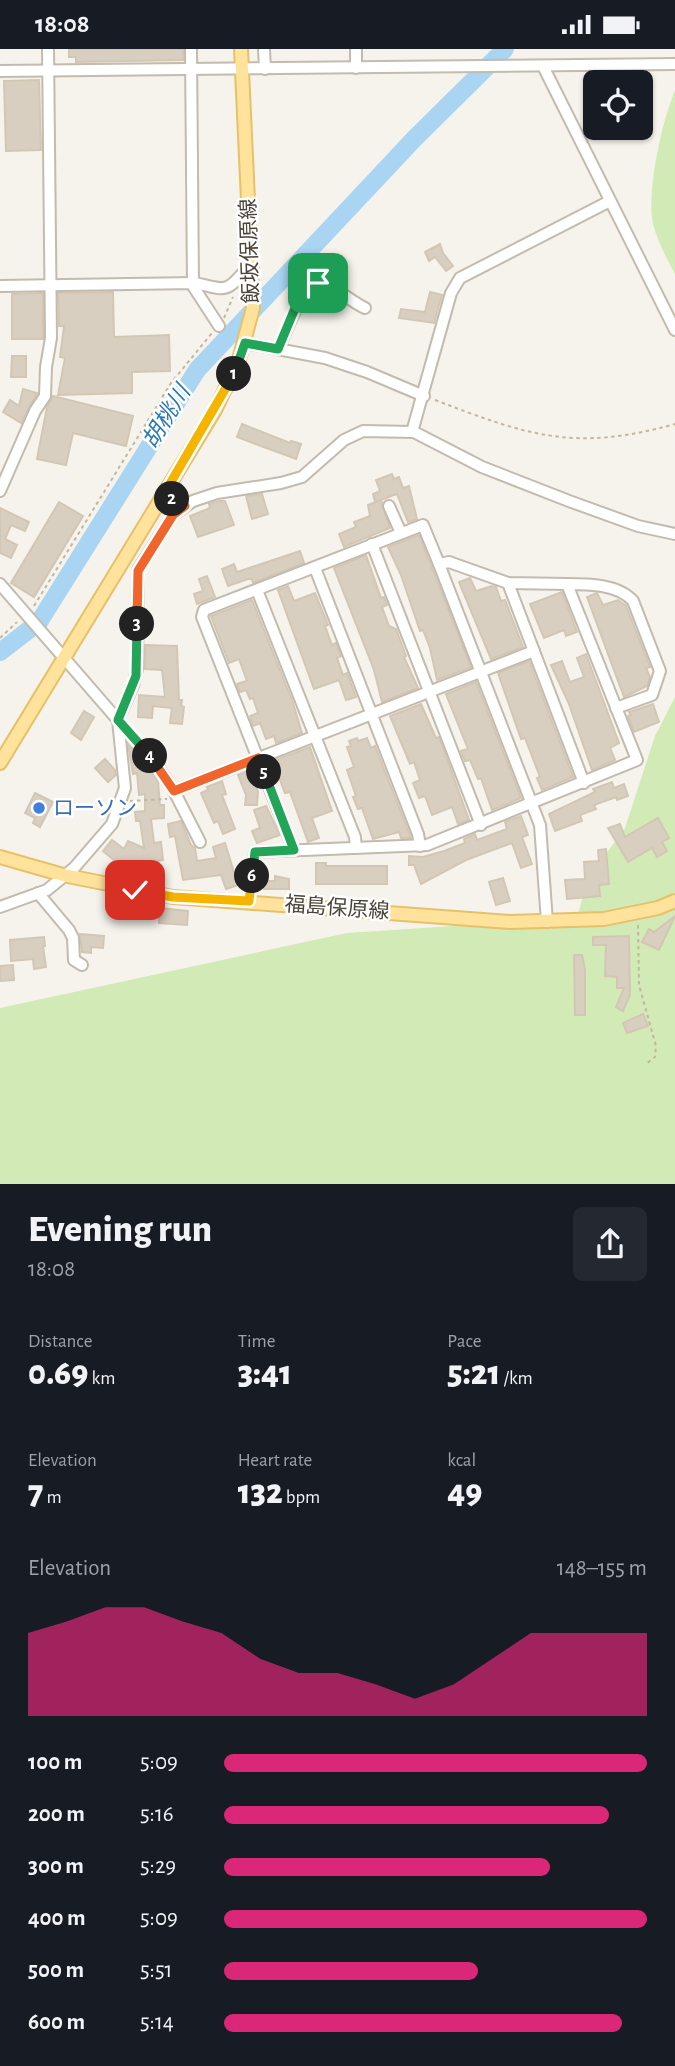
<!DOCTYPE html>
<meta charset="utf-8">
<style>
:root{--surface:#171b24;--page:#242831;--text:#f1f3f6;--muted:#9ea1a6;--accent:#db2777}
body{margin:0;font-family:"Alegreya Sans","Noto Sans JP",sans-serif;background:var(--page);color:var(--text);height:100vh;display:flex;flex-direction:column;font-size:26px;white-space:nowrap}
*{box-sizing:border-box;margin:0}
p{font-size:23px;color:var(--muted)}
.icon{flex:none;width:38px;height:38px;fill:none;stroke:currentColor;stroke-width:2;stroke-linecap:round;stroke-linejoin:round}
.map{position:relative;height:1135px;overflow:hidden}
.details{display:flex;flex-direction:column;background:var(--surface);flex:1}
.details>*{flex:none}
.controls{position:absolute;left:583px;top:21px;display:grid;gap:14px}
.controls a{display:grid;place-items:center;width:70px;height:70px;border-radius:10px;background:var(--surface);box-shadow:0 2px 5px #0004;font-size:35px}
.pin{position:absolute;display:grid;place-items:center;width:60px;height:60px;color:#fff;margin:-30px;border-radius:14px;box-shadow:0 4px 10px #0006}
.km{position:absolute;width:35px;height:35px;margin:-18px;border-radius:50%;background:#222;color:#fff;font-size:19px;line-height:35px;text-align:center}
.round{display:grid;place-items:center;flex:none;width:74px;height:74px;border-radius:10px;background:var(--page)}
.headline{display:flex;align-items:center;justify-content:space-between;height:119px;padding:0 28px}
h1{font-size:38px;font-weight:800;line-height:52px}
.figures{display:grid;grid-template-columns:repeat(3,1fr);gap:10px;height:119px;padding:7px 28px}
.figures div{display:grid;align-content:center}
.figures b{font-size:35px;font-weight:800}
.figures small{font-size:19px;font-weight:400}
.figures p{font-size:19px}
.chart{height:196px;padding:14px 28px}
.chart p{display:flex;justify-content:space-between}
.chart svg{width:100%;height:126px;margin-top:7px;fill:var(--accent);opacity:.7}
ul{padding:0 28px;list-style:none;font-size:23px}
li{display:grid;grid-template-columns:112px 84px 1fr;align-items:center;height:52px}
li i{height:18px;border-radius:9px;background:var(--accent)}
.status{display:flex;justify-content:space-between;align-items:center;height:49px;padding:0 35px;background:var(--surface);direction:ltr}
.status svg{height:19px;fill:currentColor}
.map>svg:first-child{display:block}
.green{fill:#d2eab5}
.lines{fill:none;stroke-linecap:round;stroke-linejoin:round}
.river{stroke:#a9d4f2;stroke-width:18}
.building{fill:#d8cfc1;stroke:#d3c7b4;stroke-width:2}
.minor-casing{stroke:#c2bbae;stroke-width:14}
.major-casing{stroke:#e6c16a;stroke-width:16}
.path{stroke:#c4b79f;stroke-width:2;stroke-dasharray:3.5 3.5;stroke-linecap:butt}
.minor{stroke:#fff;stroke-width:10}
.major{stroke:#ffe39c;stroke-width:12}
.split-1-casing{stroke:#fff;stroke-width:14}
.split-2-casing{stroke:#fff;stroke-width:14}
.split-3-casing{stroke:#fff;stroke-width:14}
.split-4-casing{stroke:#fff;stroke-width:14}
.split-5-casing{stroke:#fff;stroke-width:14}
.split-6-casing{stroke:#fff;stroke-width:14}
.split-7-casing{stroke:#fff;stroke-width:14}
.split-1{stroke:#22a559;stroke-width:9}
.split-2{stroke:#f5b400;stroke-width:9}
.split-3{stroke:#f0652b;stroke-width:9}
.split-4{stroke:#22a559;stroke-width:9}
.split-5{stroke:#f0652b;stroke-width:9}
.split-6{stroke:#22a559;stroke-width:9}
.split-7{stroke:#f5b400;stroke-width:9}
.shop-dot{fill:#3f7fe0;stroke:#fff;stroke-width:2.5}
.labels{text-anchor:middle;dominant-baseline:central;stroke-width:5;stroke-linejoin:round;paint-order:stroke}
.street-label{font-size:21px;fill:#4b4439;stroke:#fff}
.shop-label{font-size:21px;fill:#366cbe;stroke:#fff;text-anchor:start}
.water-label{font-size:23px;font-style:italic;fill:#2e7ab2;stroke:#fff}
</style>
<div class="status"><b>18:08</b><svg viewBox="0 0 49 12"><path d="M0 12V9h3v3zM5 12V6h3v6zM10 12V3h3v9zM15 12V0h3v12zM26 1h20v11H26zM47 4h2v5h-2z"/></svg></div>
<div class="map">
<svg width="675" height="1135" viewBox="0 0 675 1135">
<rect width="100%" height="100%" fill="#f6f3ec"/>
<g class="green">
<path d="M675,42V225C667,210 657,191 653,175C646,144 662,71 675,42Z"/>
<polygon points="675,648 675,1135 0,1135 0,959 347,884 577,869 588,829 625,779 655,687"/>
</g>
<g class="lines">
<polyline class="river" points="0,603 39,573 197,321 415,89 505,0"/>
</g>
<g class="building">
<polygon points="69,0 183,0 183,11 76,13 76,8 69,8"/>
<polygon points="39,31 41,101 6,102 4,32"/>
<polygon points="440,195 443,204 453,217 446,222 435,208 429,212 425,203"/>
<polygon points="113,243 114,288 169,286 170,322 132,323 132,344 58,346 65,309 60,308 64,277 59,277 58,244"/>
<polygon points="430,243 442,246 434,274 399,269 401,260 425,263"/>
<polygon points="43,244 43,290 12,290 12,245"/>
<polygon points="12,307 26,307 26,328 11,328"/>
<polygon points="23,340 37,344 21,374 3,363 10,351 19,357"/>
<polygon points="53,347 133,367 126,397 73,384 66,416 37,410 47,358"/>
<polygon points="242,375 290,394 291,392 301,395 296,410 237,388"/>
<polygon points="392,425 394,430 399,428 403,439 409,437 417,470 408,473 397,445 375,453 373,445 380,442 376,431"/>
<polygon points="262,445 268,465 252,470 246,447"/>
<polygon points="381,451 390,479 344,498 339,485 356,478 354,473 370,467 368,456"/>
<polygon points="220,452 225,452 234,476 198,488 190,467 210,459 209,455"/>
<polygon points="59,453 83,467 34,548 11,534"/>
<polygon points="0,459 29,473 25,482 11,476 5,490 17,496 11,509 0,504"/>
<polygon points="419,486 471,618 437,631 430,599 423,581 420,582 401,526 388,498"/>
<polygon points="300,502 304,514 253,534 252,530 248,530 228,537 222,520 234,515 237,523"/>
<polygon points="366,506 381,549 384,548 387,556 382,558 389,577 396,580 406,607 404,608 418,639 382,653 374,621 334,519"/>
<polygon points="207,527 215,548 197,555 194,545 203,542 199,530"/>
<polygon points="470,529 476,542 492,537 496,538 501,552 505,551 523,598 491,610 459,533"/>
<polygon points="288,537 294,552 315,544 328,576 325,577 332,596 336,594 341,607 337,609 343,626 347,624 356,648 346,651 339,631 314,640 278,541"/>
<polygon points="562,543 577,583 566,587 564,581 544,589 530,555"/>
<polygon points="597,544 603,556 618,551 626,557 650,618 646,619 650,628 647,637 624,648 587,548"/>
<polygon points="252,551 293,654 302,684 276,694 274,687 266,690 260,674 253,677 250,667 258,664 253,649 250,650 246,641 240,643 237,635 247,632 239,610 229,614 211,567"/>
<polygon points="145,596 177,597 179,651 182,651 181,657 184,658 182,675 170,674 172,659 153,657 152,669 138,668 139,646 165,648 162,621 145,620"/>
<polygon points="586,605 619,694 610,699 615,711 592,721 569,655 551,616 562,612 570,633 584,628 577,609"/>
<polygon points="529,612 573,728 542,741 537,729 540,728 525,689 521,690 498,624"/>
<polygon points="476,633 521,749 492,761 481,729 478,730 470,711 465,712 461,702 468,700 446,645"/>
<polygon points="421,655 436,689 439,688 469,771 458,775 452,758 432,766 425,747 419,749 413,734 420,731 414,713 410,715 390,667"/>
<polygon points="653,655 659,673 634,683 628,667 631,666 629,663"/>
<polygon points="84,662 94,668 81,691 71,684"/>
<polygon points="357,689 358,692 367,689 371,699 375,697 411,789 401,789 399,783 373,790 362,759 358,760 353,748 356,747 347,721 354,718 347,698 351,697 349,692"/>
<polygon points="128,695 148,717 148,724 152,724 158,732 160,756 164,756 164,769 151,770 154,794 161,793 163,811 157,812 152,834 139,831 139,828 123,818 120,825 110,819 114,811 103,802 112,791 124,800 128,792 144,799 140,772 136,772 135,763 145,762 145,745 139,746 137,724 133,725"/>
<polygon points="310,698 332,762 312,769 319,789 308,793 290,743 285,744 273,712"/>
<polygon points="105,710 115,721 116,726 108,733 95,719"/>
<polygon points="250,721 258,743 257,756 245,756 246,746 238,726"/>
<polygon points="222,732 226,745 222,746 235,780 223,785 218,772 214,774 201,744 208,741 207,738"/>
<polygon points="612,733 614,739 624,735 628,747 617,751 616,748 594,756 596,760 580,766 582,772 555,782 549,765 595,743 593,740"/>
<polygon points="35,744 53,753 40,778 33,774 35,769 25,764"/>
<polygon points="266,757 280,786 257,794 252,782 260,779 254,761"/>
<polygon points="521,767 528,786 522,788 532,815 521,819 512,794 466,811 421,835 414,816 409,816 409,807 423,808 444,802 465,794 464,790 475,785 477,791 507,780 505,773"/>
<polygon points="658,769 669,789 662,793 667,802 657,808 652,799 628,813 608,779 620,775 625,788"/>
<polygon points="181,772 191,796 195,799 197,812 216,809 213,798 225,794 238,836 226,840 221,826 183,831 175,787 170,788 168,775"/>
<polygon points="606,800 609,835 599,836 600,847 567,850 565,831 585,830 584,813 599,812 598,801"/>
<polygon points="316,814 326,814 326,817 387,817 387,835 316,835"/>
<polygon points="275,827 289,830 289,840 264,840 265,832 275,832"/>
<polygon points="503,829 510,852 496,856 489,833"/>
<polygon points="160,859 188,862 187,876 159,874"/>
<polygon points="675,867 659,901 642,893 649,880 654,883"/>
<polygon points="80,885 104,887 103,899 91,898 91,904 82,903"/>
<polygon points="629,887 630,946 623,962 616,958 624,939 617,939 617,928 605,927 606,896 593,896 593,888"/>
<polygon points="44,888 45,897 43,897 46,918 34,920 33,910 11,912 10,891"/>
<polygon points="574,906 582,906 585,920 585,966 575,966"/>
<polygon points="13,916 14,931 0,932 0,917"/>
<polygon points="643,965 648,977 627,984 623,974"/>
</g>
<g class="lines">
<g class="minor-casing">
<g id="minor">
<polyline points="191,0 193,237 219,277"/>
<polyline points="264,0 265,20"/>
<polyline points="356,0 356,19"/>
<polyline points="543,17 675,281"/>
<polyline points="0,22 675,15"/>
<path d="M0,237L195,234C226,241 226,245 248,218L253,217"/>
<polyline points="245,294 325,309 367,323 424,347"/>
<path d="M278,300L306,237C329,228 345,250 365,259"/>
<polyline points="412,383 451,244 460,229 610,152"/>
<polyline points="0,442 35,362 45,347 46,318 51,289 48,0"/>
<polyline points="164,445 185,457"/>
<polyline points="389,457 401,484"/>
<polyline points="372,495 481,776"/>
<polyline points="439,515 540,776 547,873"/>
<polyline points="315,519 418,785 420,797"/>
<polyline points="508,534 584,734"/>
<polyline points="0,535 156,715 174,742 534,602"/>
<path d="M567,535C588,535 618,535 633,552L660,622L652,646L616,659"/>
<polyline points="257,541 355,788 356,799"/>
<polyline points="174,742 200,793"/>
<polyline points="38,844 69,881 73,889 74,911 82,916"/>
<polyline points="249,852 255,803 427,796 637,711 567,535 508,534 449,513 439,515 423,476 204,561 202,568 294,801"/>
<polyline points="0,858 47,841 74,819 112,775 125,739 118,671 134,634 137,620 138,521 173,466 193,452 217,444 281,434 302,428 344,391 363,382 414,383 482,418 569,452 638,477 675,485"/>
</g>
</g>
<g class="major-casing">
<g id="major">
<polyline points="0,714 215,361 238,314 253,259 241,0"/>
<polyline points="0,808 63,826 173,848 510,873 604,870 658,859 675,852"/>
</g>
</g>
<g class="path">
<polyline points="224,269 233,248"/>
<path d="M435,351C529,387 575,403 675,375"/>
<polyline points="34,557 171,334 212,284"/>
<polyline points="0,589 17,573"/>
<polyline points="130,752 167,750"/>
<polyline points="638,876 639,936 656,997 655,1008 646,1015"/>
</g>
<use href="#minor" class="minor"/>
<use href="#major" class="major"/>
</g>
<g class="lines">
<g class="split-1-casing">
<polyline id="split-1" points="234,325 245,294 278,300 303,240 310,235 318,234"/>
</g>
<g class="split-2-casing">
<polyline id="split-2" points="172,450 164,445 234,325"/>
</g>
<g class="split-3-casing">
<polyline id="split-3" points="137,575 138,522 173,466 185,457 172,450"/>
</g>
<g class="split-4-casing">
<polyline id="split-4" points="137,575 136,627 118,671 150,707"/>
</g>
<g class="split-5-casing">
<polyline id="split-5" points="150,707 174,742 258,709 264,723"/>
</g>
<g class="split-6-casing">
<polyline id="split-6" points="252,827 255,803 294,801 264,723"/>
</g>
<g class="split-7-casing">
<polyline id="split-7" points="135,841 173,848 249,852 252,827"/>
</g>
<use href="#split-1" class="split-1"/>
<use href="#split-2" class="split-2"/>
<use href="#split-3" class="split-3"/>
<use href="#split-4" class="split-4"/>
<use href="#split-5" class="split-5"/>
<use href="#split-6" class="split-6"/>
<use href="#split-7" class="split-7"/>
</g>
<circle class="shop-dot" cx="39" cy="759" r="7"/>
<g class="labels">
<g class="street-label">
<text transform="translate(250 202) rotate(-92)">飯坂保原線</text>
<text transform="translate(337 859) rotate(4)">福島保原線</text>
</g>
<g class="shop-label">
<text x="53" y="759">ローソン</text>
</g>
<g class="water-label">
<text transform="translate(167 368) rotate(-58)">胡桃川</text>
</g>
</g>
</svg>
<div class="controls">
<a><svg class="icon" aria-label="locate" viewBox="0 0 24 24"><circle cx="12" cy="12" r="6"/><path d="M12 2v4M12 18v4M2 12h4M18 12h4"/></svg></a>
</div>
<div class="pin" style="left:318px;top:234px;background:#1e9e55"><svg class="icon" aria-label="arrive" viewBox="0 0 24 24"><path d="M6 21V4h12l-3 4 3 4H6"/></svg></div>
<div class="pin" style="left:135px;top:841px;background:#d93025"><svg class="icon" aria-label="check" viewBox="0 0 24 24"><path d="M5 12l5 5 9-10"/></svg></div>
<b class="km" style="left:234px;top:325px">1</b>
<b class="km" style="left:172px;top:450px">2</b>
<b class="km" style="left:137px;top:575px">3</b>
<b class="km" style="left:150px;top:707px">4</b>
<b class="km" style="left:264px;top:723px">5</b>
<b class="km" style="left:252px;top:827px">6</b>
</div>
<section class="details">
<div class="headline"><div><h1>Evening run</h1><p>18:08</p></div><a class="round"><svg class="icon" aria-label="share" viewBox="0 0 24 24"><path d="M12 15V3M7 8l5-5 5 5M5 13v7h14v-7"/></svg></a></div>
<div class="figures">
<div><p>Distance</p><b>0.69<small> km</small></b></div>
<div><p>Time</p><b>3:41</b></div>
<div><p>Pace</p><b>5:21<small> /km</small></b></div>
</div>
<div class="figures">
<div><p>Elevation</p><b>7<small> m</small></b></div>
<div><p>Heart rate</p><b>132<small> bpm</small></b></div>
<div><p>kcal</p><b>49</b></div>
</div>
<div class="chart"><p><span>Elevation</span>148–155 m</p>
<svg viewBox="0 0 160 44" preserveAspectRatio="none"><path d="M0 44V15L10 11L20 6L30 6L40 11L50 15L60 24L70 29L80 29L90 33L100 38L110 33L120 24L130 15L140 15L150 15L160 15V44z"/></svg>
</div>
<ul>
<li><b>100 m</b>5:09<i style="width:100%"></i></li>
<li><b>200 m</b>5:16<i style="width:91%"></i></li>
<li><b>300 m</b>5:29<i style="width:77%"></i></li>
<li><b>400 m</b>5:09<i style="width:100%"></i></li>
<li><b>500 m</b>5:51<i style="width:60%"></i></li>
<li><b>600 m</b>5:14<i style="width:94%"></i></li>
</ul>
</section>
